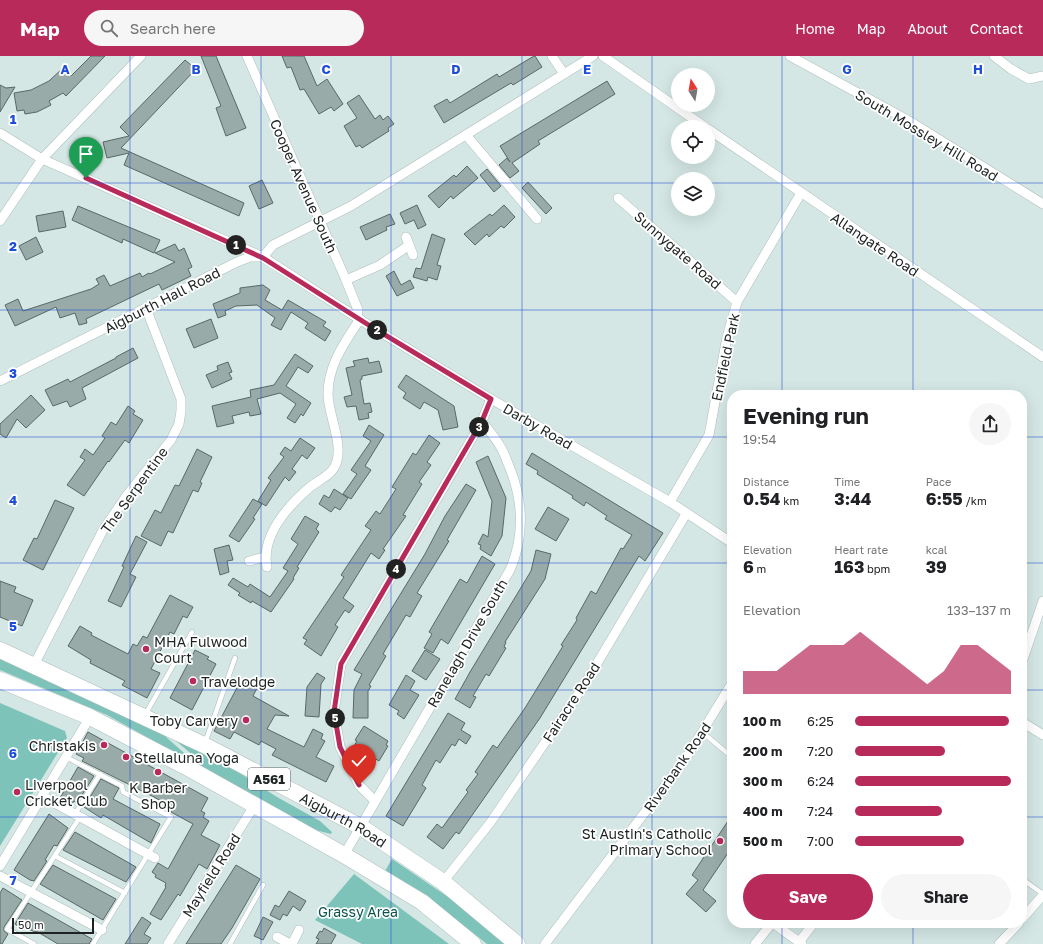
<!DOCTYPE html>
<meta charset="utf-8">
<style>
:root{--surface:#fff;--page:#f6f6f6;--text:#202124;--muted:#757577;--accent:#b82a5a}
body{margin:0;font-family:"Golos Text",sans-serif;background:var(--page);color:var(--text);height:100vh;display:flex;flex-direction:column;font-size:15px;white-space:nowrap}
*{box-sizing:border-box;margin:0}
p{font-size:13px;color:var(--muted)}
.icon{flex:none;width:22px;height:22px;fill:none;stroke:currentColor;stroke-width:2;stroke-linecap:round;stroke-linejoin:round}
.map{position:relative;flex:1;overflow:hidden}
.drawer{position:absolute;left:727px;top:334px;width:300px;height:538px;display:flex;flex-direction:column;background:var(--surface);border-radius:16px;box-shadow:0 4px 16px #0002}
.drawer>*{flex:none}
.needle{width:26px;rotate:349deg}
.buttons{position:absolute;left:671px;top:12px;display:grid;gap:8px}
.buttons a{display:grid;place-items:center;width:44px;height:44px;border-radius:50%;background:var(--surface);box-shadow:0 4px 16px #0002;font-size:20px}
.scale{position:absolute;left:12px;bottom:10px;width:82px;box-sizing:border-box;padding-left:4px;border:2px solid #1d2322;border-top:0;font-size:11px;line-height:14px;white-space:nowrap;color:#1d2322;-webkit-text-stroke:3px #fff;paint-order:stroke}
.pin{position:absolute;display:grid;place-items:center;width:34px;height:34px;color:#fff;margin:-41px -17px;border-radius:50% 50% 50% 0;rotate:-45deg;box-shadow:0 0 4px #0007}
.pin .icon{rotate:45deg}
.km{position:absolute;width:20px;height:20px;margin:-10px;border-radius:50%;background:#222;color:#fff;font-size:11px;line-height:20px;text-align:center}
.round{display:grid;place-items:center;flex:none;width:42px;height:42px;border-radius:21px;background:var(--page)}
.head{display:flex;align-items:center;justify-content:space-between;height:68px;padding:0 16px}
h1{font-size:22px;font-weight:700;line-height:30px}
.metrics{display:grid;grid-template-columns:repeat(3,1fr);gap:6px;height:68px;padding:4px 16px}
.metrics div{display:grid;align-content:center}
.metrics b{font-size:17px;font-weight:700}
.metrics small{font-size:11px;font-weight:400}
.metrics p{font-size:11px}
.chart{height:112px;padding:8px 16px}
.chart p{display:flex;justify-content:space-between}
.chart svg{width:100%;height:72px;margin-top:4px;fill:var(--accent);opacity:.7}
.button{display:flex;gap:8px;margin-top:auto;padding:8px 16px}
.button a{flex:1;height:46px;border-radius:24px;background:var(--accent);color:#fff;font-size:16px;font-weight:700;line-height:46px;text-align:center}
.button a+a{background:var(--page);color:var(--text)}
ul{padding:0 16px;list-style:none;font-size:13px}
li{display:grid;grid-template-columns:64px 48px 1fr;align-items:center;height:30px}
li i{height:10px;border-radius:5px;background:var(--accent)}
header{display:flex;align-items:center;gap:24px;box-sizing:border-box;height:56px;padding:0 20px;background:var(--accent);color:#fff}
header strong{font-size:19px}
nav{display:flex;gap:22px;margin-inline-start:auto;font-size:14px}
.search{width:280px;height:36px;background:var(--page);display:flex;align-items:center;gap:10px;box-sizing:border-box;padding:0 14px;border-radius:22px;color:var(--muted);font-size:15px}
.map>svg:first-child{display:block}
.green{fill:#7ec3ba}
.building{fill:#99aba8;stroke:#586866}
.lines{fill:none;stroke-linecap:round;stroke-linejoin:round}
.lane-casing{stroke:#adbfbc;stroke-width:5.5}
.street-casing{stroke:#adbfbc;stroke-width:10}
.highway-casing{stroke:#adbfbc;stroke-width:17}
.lane{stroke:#fff;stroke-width:4.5}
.street{stroke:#fff;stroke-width:9}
.highway{stroke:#fff;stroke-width:16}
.route-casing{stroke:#fff;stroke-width:8}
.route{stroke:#b82a5a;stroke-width:5}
.grid{fill:none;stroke:#1d4ed8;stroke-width:1;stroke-opacity:0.55}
.poi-dot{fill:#b82a5a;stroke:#fff;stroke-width:1.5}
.labels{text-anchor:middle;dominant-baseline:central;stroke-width:3.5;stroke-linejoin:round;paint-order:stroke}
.shield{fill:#fff;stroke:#616564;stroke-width:1}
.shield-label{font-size:13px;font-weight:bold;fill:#1d2322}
.street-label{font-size:14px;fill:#1d2322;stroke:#fff}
.poi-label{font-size:14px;fill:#1d2322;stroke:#fff;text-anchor:start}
.park-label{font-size:14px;fill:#0c534d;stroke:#fff}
.grid-label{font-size:13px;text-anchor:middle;font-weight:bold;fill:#1d4ed8;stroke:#fff;stroke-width:3.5;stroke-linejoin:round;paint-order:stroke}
</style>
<header>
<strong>Map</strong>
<div class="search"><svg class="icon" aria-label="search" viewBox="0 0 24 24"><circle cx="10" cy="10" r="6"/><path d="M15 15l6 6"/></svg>Search here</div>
<nav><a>Home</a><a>Map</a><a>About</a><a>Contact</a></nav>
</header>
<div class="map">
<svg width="1043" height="888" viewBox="0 0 1043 888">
<rect width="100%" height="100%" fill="#d4e7e4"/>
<g class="green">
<polygon points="0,600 168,678 166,681 191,703 190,705 107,659 0,614"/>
<polygon points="0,647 65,675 67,682 0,790"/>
<polygon points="177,682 238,716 277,741 320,765 332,776 331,778 315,774 198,709 200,705 176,685"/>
<polygon points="392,803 457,847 506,888 487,888 448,857 385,815"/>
<polygon points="354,818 449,888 362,888 315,864"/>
</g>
<g class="building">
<polygon points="91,0 105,0 66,40 63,37 49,45 51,49 37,56 25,58 24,54 17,55 14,37 31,34 49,25 63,12 71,20"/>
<polygon points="201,0 216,0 246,72 226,80 216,52 221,50"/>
<polygon points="282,0 304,0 317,30 327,23 343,48 334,55 331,51 319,58 304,33 300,34 291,11 287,12"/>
<polygon points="534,0 535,0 542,11 513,29 511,27 444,67 434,50 447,43 450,47 497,18 499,21"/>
<polygon points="185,4 196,13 121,92 244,147 239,160 124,109 129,97 107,102 103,86 129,80 120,71"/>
<polygon points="607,25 615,38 538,85 540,88 512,107 519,115 510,122 499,109 507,102 510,106 500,90"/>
<polygon points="0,29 6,32 15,31 0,56"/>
<polygon points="359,39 375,63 380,59 383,64 388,60 394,68 388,72 389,75 362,92 360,89 356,91 344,70 357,62 347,47"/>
<polygon points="467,110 478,122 453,143 451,140 439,152 428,140 454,119 456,121"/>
<polygon points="487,113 501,130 494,136 480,119"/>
<polygon points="262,124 273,147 259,153 249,130"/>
<polygon points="528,126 552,152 546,158 522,132"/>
<polygon points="417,149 426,169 418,173 414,164 405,168 400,157"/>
<polygon points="504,149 515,161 504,172 501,170 489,181 487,178 475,189 464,178 490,158 492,160"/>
<polygon points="78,150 160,184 154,197 123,183 122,187 72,164"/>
<polygon points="63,155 66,171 39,176 36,160"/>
<polygon points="390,158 395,168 386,171 387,174 366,184 360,171"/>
<polygon points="432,178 445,183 437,209 441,210 437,224 428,221 427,225 413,221 416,212 421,213"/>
<polygon points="36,181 43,196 26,204 19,190"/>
<polygon points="175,188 179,195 184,192 192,211 188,213 191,220 162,234 159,228 86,263 87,267 79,269 75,257 60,262 56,251 15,270 5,249 18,243 23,255 91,233 99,228 96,223 104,219 110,230 140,217 142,221 149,217 150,218 175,206 155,197"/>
<polygon points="394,215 401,229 410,224 414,232 397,240 386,220"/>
<polygon points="263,229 270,234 265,244 282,254 288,244 326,266 323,270 331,275 325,285 305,272 308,267 291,256 281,274 271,269 275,262 257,249 236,250 225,255 226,259 218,262 213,248 240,237 240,232"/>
<polygon points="211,263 218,282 194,292 186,273"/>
<polygon points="133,292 138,302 82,332 86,343 70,351 67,345 53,350 45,334 68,323 70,326 116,302 116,301"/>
<polygon points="295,298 313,310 308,317 298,311 286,330 311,347 303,360 301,358 295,367 287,362 296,348 280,337 257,343 261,358 250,360 249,356 232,360 234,367 217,371 212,350 251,341 250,334 274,329"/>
<polygon points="368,302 369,307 379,305 382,316 362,320 362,323 360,324 364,348 370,347 372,356 368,357 369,362 359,364 356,350 347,351 344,341 352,339 346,312 355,310 353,305"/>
<polygon points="228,306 232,316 229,317 232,323 212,332 206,319 218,314 217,310"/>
<polygon points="406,319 454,350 458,371 443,374 438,354 424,346 420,353 403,342 406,337 398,331"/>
<polygon points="31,339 45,354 26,372 17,363 6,382 0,378 0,368"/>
<polygon points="128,350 135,355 133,358 143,364 129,387 125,384 109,406 108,405 84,440 67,429 85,404 80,401 85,393 93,399 105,382 102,380 111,366 116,369"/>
<polygon points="369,369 384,379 365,410 371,414 351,443 343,438 357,418 351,414 371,385 363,380"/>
<polygon points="429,379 440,387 427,406 431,409 419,426 422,428 403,459 406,460 383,493 385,494 379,503 371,497 343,542 354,550 349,557 345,554 335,569 338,571 321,600 304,588 307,584 303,582 344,521 341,519 371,474 365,470 376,455 380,458 396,433 392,431 405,410 413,397 416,399"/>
<polygon points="300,382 315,392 307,403 302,399 292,413 296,416 289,425 285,421 266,450 258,445 271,424 268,422 284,401 280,398 285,391 291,395"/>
<polygon points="197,393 212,401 200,426 202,427 198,436 193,434 173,477 168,475 161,490 141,480 155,454 161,457 175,429 179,430"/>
<polygon points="532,397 663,477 645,505 639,500 540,662 459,778 456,776 443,793 427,781 437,768 442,772 468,736 466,734 478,718 475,716 493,689 497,692 525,652 563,590 561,589 577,564 576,562 591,535 596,538 621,492 623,493 632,479 605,463 607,460 586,446 584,450 572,442 573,440 537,418 538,415 526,408"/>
<polygon points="488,400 506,442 502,480 491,500 480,493 481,489 478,488 483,478 488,481 492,445 476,406"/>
<polygon points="466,428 476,434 447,484 449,485 417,537 422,540 410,561 406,559 383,598 386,600 369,629 371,630 368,635 368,662 353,662 354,634 362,618 354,614 425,498 445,460"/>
<polygon points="334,433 348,442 340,454 335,451 331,456 319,448 324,439 329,442"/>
<polygon points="253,443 262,448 253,462 255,463 239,486 229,480"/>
<polygon points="55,444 74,452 43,514 23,504 34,482 37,483"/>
<polygon points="548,451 569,463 556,485 535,473"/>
<polygon points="305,460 319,468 316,473 319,476 297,511 299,512 293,522 294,523 271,556 252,545 251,547 238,539 240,537 228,529 233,522 248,531 250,528 270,541 288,515 283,512 298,488 291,483"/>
<polygon points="136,480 147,486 130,518 136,521 121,551 108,545 124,511 122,510"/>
<polygon points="229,489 233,504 227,505 229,516 220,519 214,493"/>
<polygon points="536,494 551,498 545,523 505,586 506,586 504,591 506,592 489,620 486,618 473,640 476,641 470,652 455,643 470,616 531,515"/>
<polygon points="482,500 495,508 448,588 441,583 433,597 424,592 432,578 429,576 460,523 467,527"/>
<polygon points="0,525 16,531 14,536 33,544 22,570 0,561"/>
<polygon points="170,539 193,551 187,562 183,560 174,578 170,576 151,613 160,617 147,642 122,629 125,625 90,607 91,604 68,590 80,570 92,577 91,579 128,598 133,588 137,590 143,580 147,582"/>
<polygon points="195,594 209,601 207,603 216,608 192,654 170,642"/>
<polygon points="425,594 440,603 426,624 412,615"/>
<polygon points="317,617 325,622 321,628 319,661 305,660 307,631"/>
<polygon points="406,619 415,625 410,634 419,639 404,663 397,658 399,655 389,649"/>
<polygon points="246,626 257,632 253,640 289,660 275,659 267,673 304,691 313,673 323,678 321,683 325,685 316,701 334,710 326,726 272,699 276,693 261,685 259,689 234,676 230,683 214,675 239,628 244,631"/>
<polygon points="448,657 465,667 461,674 471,680 466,688 459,683 455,690 452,688 440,707 436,704 422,729 426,732 403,770 386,760"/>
<polygon points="364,670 388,685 386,689 388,690 379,705 354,690 357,685 355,684"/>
<polygon points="88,676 208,742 201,755 205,757 203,761 209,765 201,779 220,789 207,813 199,808 180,840 178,838 161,864 150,858 166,831 165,830 166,827 155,821 156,819 152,816 158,807 168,813 193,768 171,756 173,752 154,741 82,705 84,702 76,698"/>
<polygon points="78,711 94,720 77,747 74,745 72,748 60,742"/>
<polygon points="101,723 119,732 113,743 160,768 151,787 103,759 101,762 84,751"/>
<polygon points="49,758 68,772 57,790 54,789 45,804 47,805 34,825 30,824 14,814"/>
<polygon points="732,759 732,791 703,834 716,845 706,856 686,838 698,824 692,819"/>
<polygon points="75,776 136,811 126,826 63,794"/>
<polygon points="53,809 116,843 103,864 40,828"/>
<polygon points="236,809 260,823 232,872 221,888 186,888"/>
<polygon points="3,832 22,844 4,871 4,875 8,878 2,888 0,888 0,837"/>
<polygon points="289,835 306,845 300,855 293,850 287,860 283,858 280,864 270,859 275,849 279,851"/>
<polygon points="28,847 92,883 89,888 58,888 36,875 35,876 20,869 19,871 15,868"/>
<polygon points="142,861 151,867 144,878 151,882 147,888 125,888"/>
<polygon points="263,861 273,866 263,884 254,880"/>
<polygon points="324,872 336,879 331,888 316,888 319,883 316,882 320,875 322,876"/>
</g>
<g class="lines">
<g class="lane-casing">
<g id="lane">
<polyline points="145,659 192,576"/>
<polyline points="702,676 732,701"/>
<polyline points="205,687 235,602"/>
<polyline points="66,701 122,730 123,736 171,761 93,888"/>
<polyline points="75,758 100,718"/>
<polyline points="55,800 125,837"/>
<polyline points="1022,823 1043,838"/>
<polyline points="34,888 7,873 80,761"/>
<polyline points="230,888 263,829"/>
</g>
</g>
<g class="street-casing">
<g id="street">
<polyline points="247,0 346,224 358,254 357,261"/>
<polyline points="552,0 564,18"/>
<polyline points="603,0 705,71"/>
<polyline points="790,0 911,66 1043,148"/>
<polyline points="994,0 1011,13 1029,23 1043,20"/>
<polyline points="708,73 1043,301"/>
<polyline points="0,77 42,103 263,201 367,268 491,343 670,446 732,487"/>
<polyline points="466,79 537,163"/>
<polyline points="618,142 737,246"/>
<polyline points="0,165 42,103 141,0"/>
<polyline points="406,181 413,199"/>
<polyline points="263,201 273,189 351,150 593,0"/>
<polyline points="346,224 380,209 408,190"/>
<polyline points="0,325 237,206 250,201 259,201"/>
<polyline points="670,446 709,379 727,281 737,246 801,137"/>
<polyline points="249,505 265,501"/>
<path d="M267,511C261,480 288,450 310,431C318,425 331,419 335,410C345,390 328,359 328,338C328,309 345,286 360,263"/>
<polyline points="1022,606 1043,545"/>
<polyline points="34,609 103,474 127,439 171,384 179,368 181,355 181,343 146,252"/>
<polyline points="1022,666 1043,679"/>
<polyline points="42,740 155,802"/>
<polyline points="375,745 359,729 340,691 334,656 341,608 482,365 491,343"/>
<path d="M344,799L510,514C525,479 523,444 509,410C506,403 504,396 500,390C495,381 488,374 482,365"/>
<polyline points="0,810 90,661"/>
<polyline points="0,820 102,874"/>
<polyline points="443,826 490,767 583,631 686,458"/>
<polyline points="1022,863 1043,839"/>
<polyline points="773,867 799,886"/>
<polyline points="277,881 290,888"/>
<polyline points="168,888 254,750"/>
<polyline points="292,888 299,874"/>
<polyline points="545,888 686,702 732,627"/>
<polyline points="755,888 772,867"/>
<polyline points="802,888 799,886 814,867"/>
<polyline points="999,888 1019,867"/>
</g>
</g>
<g class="highway-casing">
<g id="highway">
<path id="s1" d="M0,594L204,689L361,771L443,826L517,888"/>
<polyline points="0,624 90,661 190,713 344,799 422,846 473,888"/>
</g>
</g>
<use href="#lane" class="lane"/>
<use href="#street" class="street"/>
<use href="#highway" class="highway"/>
</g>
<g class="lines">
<g class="route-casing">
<polyline id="route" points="86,122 263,202 367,268 491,343 482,365 341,608 334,656 340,691 359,729"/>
</g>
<use href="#route" class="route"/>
</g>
<path class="grid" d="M130,0V888M261,0V888M391,0V888M522,0V888M652,0V888M782,0V339M913,0V339M0,127H678M708,127H1043M0,254H1043M0,381H732M1022,381H1043M0,507H732M1022,507H1043M0,634H732M1022,634H1043M0,761H732M1022,761H1043M782,867V888M913,867V888"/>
<g class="poi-dot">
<circle cx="146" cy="593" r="4"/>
<circle cx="193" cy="625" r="4"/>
<circle cx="246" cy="664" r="4"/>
<circle cx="104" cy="689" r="4"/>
<circle cx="126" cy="701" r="4"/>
<circle cx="158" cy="716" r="4"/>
<circle cx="17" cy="736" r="4"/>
<circle cx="720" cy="785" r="4"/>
</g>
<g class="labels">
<rect class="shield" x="248" y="712" width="42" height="22" rx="3"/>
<g class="shield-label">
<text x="269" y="723">A561</text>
</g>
<g class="street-label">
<text transform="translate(927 79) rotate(31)">South Mossley Hill Road</text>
<text transform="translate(304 130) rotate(66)">Cooper Avenue South</text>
<text transform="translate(875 188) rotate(34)">Allangate Road</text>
<text transform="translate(678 194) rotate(41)">Sunnygate Road</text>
<text transform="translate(162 244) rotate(-27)">Aigburth Hall Road</text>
<text transform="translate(725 301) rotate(-78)">Endfield Park</text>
<text transform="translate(538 370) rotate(30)">Darby Road</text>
<text transform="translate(134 434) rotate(-54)">The Serpentine</text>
<text transform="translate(467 587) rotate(-60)">Ranelagh Drive South</text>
<text transform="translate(571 646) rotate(-57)">Fairacre Road</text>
<text transform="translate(677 711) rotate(-55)">Riverbank Road</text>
<text stroke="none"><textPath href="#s1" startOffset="383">Aigburth Road</textPath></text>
<text transform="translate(211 819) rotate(-58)">Mayfield Road</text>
</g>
<g class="poi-label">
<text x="154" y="585">MHA Fulwood<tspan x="154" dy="16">Court</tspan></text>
<text x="201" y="625">Travelodge</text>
<text x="238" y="664" text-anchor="end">Toby Carvery</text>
<text x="96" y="689" text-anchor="end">Christakis</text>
<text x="134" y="701">Stellaluna Yoga</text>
<text x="25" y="728">Liverpool<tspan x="25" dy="16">Cricket Club</tspan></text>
<text x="158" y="731" text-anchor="middle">K Barber<tspan x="158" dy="16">Shop</tspan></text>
<text x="712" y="777" text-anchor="end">St Austin's Catholic<tspan x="712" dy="16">Primary School</tspan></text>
</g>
<g class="park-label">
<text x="358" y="855">Grassy Area</text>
</g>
</g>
<g class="grid-label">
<text x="65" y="18">A</text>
<text x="196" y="18">B</text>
<text x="326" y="18">C</text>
<text x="456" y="18">D</text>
<text x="587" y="18">E</text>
<text x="847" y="18">G</text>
<text x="978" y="18">H</text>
<text x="13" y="68">1</text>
<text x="13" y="195">2</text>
<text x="13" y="322">3</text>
<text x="13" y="449">4</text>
<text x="13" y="575">5</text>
<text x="13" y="702">6</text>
<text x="13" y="829">7</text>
</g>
</svg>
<div class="buttons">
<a><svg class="needle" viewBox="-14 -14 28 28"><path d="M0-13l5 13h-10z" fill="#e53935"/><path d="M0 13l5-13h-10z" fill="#757577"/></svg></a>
<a><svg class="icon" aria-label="locate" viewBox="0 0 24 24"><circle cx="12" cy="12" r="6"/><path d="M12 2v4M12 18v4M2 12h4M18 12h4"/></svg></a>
<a><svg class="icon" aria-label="layers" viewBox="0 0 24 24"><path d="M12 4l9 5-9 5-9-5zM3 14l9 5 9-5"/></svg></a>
</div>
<div class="scale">50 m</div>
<div class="pin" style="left:86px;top:122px;background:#1e9e55"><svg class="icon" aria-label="arrive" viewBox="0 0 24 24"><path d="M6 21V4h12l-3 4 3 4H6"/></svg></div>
<div class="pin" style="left:359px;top:729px;background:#d93025"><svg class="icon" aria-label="check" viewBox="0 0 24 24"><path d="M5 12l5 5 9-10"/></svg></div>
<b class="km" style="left:236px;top:189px">1</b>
<b class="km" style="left:377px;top:274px">2</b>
<b class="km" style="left:479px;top:371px">3</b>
<b class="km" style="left:396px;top:513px">4</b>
<b class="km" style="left:335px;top:662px">5</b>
<section class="drawer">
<div class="head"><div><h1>Evening run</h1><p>19:54</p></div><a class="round"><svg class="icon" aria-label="share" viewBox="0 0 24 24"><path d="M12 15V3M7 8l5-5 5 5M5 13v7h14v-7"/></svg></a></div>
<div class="metrics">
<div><p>Distance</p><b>0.54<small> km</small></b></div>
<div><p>Time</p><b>3:44</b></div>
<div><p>Pace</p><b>6:55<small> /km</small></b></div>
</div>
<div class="metrics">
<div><p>Elevation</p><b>6<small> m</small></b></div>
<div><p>Heart rate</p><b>163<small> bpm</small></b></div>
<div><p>kcal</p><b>39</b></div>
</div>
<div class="chart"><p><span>Elevation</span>133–137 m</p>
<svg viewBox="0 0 160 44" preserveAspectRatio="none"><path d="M0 44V30L10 30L20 30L30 22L40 14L50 14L60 14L70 6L80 14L90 22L100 30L110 38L120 30L130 14L140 14L150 22L160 30V44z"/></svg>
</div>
<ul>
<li><b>100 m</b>6:25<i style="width:99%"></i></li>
<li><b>200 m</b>7:20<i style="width:58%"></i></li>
<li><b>300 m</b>6:24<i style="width:100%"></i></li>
<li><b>400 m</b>7:24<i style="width:56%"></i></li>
<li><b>500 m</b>7:00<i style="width:70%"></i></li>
</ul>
<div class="button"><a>Save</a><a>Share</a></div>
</section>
</div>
